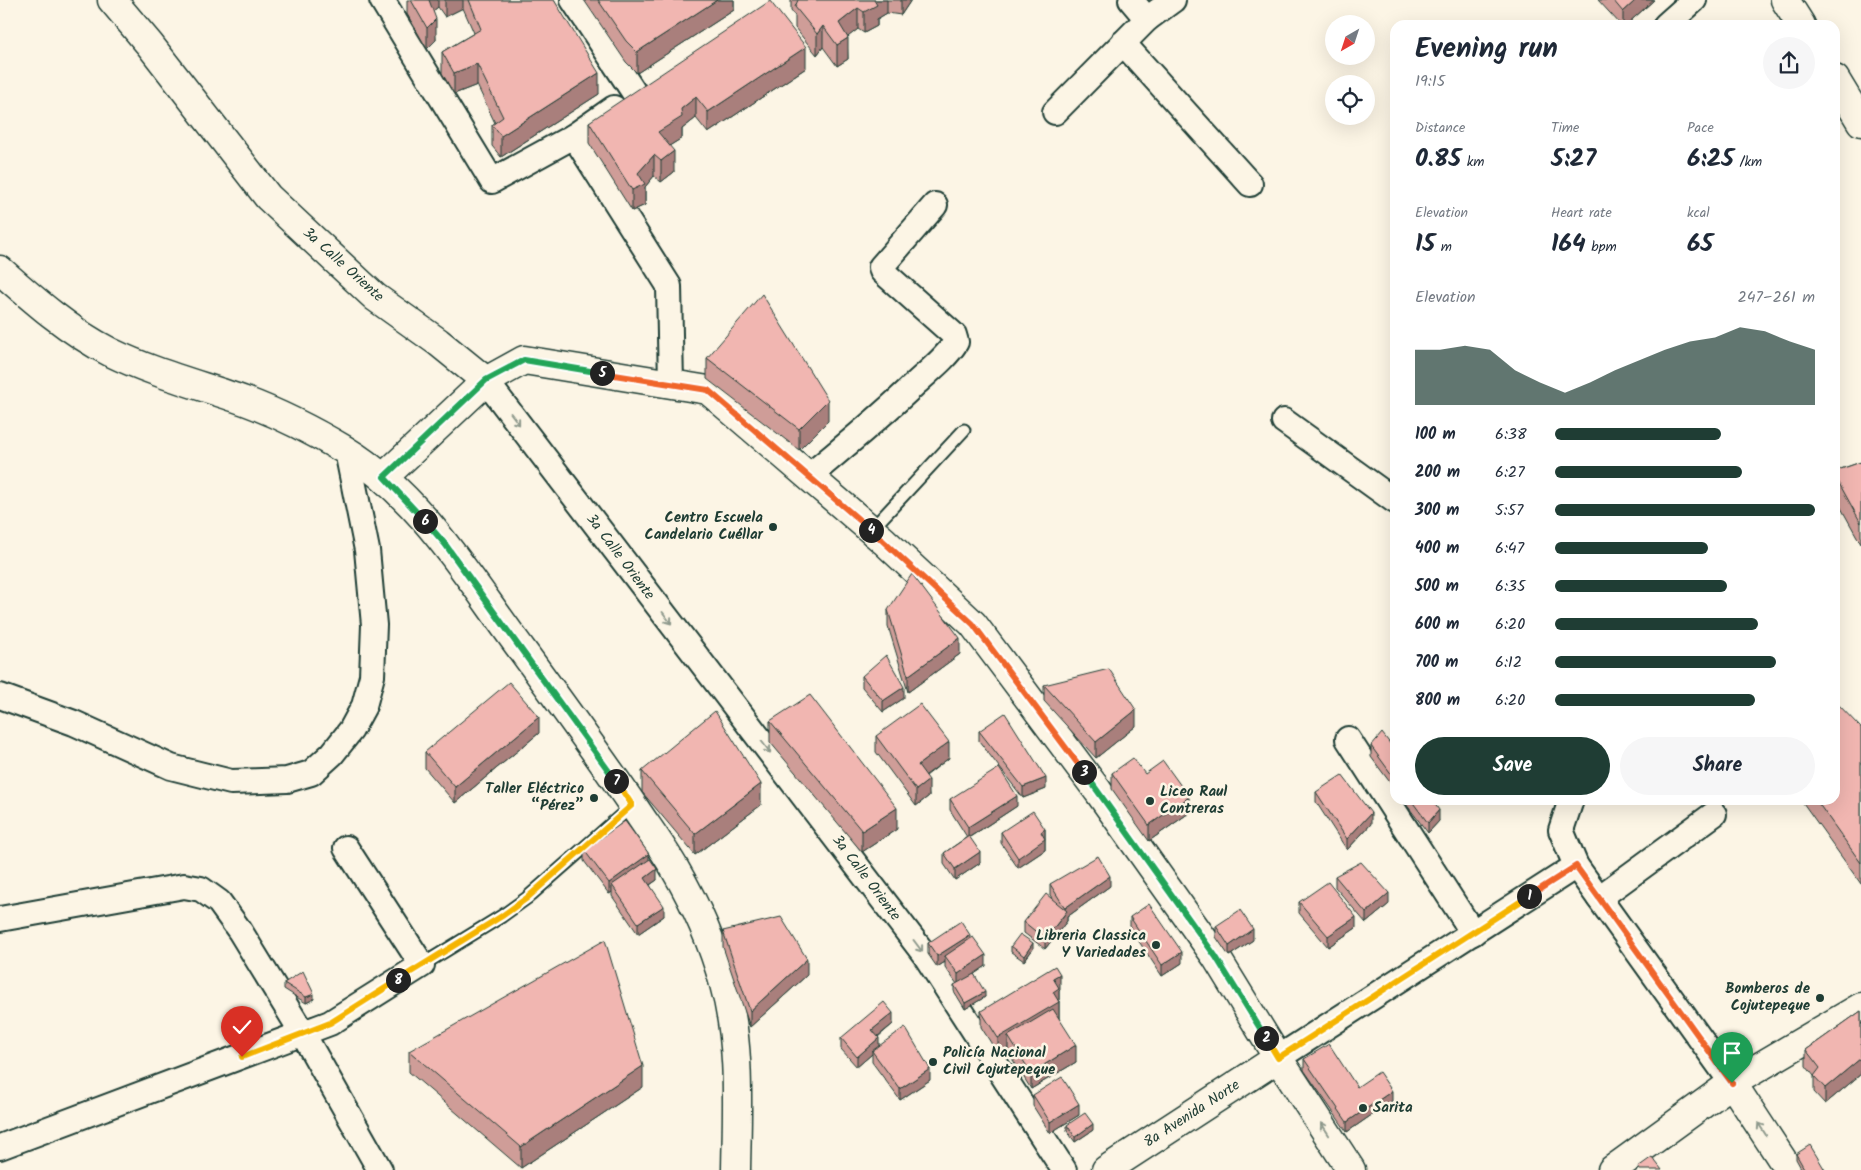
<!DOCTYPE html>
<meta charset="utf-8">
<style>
:root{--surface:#fff;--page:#f6f6f7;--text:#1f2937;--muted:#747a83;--accent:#1f3d34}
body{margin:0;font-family:Kalam,sans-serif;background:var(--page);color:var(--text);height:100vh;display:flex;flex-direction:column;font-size:19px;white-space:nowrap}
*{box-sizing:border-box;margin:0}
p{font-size:16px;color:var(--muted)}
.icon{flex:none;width:28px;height:28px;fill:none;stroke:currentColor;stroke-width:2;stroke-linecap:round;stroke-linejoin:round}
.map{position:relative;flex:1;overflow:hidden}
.side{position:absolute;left:1390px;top:20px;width:450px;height:785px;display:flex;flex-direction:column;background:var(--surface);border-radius:15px;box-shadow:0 5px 20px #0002}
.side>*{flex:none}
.needle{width:32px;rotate:219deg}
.buttons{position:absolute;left:1325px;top:15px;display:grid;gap:10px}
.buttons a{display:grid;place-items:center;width:50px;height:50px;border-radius:50%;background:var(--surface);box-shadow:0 5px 20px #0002;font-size:25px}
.pin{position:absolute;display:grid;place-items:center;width:42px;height:42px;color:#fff;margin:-51px -21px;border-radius:50% 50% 50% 0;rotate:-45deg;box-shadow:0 0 5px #0007}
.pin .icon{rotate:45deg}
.km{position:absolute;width:25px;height:25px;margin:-12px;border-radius:50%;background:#222;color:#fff;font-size:14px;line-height:25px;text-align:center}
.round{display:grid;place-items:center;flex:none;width:52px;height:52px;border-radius:26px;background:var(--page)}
.overview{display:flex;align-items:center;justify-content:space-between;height:85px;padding:0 25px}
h1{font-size:28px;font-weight:800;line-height:38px}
.metrics{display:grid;grid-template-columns:repeat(3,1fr);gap:8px;height:85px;padding:5px 25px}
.metrics div{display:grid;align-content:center}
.metrics b{font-size:25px;font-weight:800}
.metrics small{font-size:14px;font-weight:400}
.metrics p{font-size:14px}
.chart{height:140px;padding:10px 25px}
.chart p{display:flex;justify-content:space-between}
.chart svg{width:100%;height:90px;margin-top:5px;fill:var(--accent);opacity:.7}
.button{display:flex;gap:10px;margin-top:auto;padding:10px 25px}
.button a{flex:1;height:58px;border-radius:30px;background:var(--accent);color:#fff;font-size:20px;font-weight:800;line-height:58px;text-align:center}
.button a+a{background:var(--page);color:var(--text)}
ul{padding:0 25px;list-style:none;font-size:16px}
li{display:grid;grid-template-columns:80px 60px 1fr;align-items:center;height:38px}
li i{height:12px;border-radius:6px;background:var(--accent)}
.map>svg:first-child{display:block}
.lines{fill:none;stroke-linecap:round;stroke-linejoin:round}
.lane-casing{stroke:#1f3d34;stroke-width:15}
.street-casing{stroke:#1f3d34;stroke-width:28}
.secondary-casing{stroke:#1f3d34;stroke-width:31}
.lane{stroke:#fcf5e5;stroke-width:11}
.street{stroke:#fcf5e5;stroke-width:24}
.secondary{stroke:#fcf5e5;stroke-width:28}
.wall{fill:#cf9d98;stroke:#1f3d34}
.shaded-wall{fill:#a97f7c;stroke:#1f3d34}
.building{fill:#f1b6b1;stroke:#1f3d34}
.oneway{stroke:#8e998c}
.split-1-casing{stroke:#fff;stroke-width:10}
.split-2-casing{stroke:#fff;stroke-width:10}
.split-3-casing{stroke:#fff;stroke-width:10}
.split-4-casing{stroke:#fff;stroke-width:10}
.split-5-casing{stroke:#fff;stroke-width:10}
.split-6-casing{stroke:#fff;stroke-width:10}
.split-7-casing{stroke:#fff;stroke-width:10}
.split-8-casing{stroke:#fff;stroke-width:10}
.split-9-casing{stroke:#fff;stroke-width:10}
.split-1{stroke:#f0652b;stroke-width:6}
.split-2{stroke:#f5b400;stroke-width:6}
.split-3{stroke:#22a559;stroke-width:6}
.split-4{stroke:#f0652b;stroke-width:6}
.split-5{stroke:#f0652b;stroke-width:6}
.split-6{stroke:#22a559;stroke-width:6}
.split-7{stroke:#22a559;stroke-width:6}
.split-8{stroke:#f5b400;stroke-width:6}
.split-9{stroke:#f5b400;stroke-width:6}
.poi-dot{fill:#1f3d34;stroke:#fcf5e5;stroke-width:2}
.labels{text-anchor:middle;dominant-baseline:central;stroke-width:5;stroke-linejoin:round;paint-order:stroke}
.street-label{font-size:15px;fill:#1f3d34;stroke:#fcf5e5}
.poi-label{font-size:15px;font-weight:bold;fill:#1f3d34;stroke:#fcf5e5;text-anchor:end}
</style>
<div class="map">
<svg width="1861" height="1170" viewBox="0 0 1861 1170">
<rect width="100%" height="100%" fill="#fcf5e5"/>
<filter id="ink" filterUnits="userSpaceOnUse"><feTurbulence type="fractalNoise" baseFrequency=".02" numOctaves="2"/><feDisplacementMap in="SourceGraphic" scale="10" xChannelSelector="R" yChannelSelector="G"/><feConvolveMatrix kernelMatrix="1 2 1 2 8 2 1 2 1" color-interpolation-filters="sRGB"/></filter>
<g filter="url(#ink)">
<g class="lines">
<g class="lane-casing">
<g id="lane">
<polyline points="871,530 964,430"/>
<polyline points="422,965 502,916 527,898 633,805"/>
</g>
</g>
<g class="street-casing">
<g id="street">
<polyline points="382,0 492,181 574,136 614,108"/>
<polyline points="573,0 635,94"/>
<polyline points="1131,0 1147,19 1173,0"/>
<polyline points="1666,25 1694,0"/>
<polyline points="1123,43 1250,184"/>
<polyline points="1055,112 1147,19"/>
<polyline points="574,136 669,286 671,384"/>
<polyline points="486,381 925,955 1064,1170"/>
<polyline points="1284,421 1395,501"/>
<path d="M809,476C845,446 882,416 916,383C930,370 946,358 956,342L954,335L882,271L881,267L935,205"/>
<polyline points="0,696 74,723 171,767 231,782 287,780 311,773 332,754 351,730 364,706 372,676 374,625 367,550 347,451"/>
<polyline points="1348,739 1473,933"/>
<polyline points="1571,800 1561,830 1576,866 1732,1083"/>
<polyline points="1599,898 1714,814"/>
<polyline points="0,919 184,886 201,889 219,902 240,931 303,1034 380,1170"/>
<polyline points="1278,1058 1576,866"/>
<polyline points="0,1147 330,1023 422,965 346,848"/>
</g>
</g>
<g class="secondary-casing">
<g id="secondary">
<polyline points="112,0 150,45 268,197 375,297 438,342 486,381"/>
<polyline points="1785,0 1801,25"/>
<polyline points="1835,79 1861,122"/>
<path d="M0,270C35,301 69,331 110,352C153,373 200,385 245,401C280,414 313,431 345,450C422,497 469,579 522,650C560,702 598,754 634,807C648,828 663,848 675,869C696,905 713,944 724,984C741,1044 737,1108 736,1170"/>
<polyline points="384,477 486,381 524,360 708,390 884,541 973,624 1098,791 1216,957 1278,1058 1351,1170"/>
<polyline points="1732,1083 1789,1170"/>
<polyline points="1106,1170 1278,1058"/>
<polyline points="1612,1170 1732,1083 1861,1007"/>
</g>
</g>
<use href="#lane" class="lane"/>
<use href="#street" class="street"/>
<use href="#secondary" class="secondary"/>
</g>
<g class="wall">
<polygon points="407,0 554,0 599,94 501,157 492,146 492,125 495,123 477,85 454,94 442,73 442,52 474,33 463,8 445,17 438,7 433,11 436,40 427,49 407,14"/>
<polygon points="584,0 734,0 734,10 637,73 626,62"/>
<polygon points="791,0 911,0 901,15 887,13 877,19 877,26 864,33 858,29 847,37 848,59 837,66 823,47 817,55 795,28 795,16 791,11"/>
<polygon points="1598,0 1654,0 1626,25 1621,25"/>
<polygon points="806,68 708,133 696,118 682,129 682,138 669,146 674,172 661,182 654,176 645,187 645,205 632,211 589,143 589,122"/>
<polygon points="707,358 828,421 799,450 707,379"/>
<polygon points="1861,462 1861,544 1835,497 1835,471"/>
<polygon points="888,610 960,654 908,692 888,626"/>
<polygon points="862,676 904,698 883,712 862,687"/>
<polygon points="1044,685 1136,726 1096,758 1044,701"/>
<polygon points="770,721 897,829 862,852 770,742"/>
<polygon points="1861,728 1861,884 1801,800 1835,800"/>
<polygon points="979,731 1046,789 1023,798 979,741"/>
<polygon points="539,733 455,803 425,768 425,752"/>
<polygon points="876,736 949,758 926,776 929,796 916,806 876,752"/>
<polygon points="1371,746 1395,750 1395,789 1371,757"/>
<polygon points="642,771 761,805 695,855 642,792"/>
<polygon points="1112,773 1189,813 1149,841 1112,789"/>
<polygon points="1316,792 1371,824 1347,850 1316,802"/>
<polygon points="950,799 1017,806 970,837 980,863 955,880 944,864 944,853 967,837 950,810"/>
<polygon points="1403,800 1432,800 1439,821 1428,833"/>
<polygon points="1045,829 1045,850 1018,868 1001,843 1001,832"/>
<polygon points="584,850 649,860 657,880 650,885 664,916 638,934 612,896 612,892 609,894 584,861"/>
<polygon points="1335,876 1389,904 1366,923 1335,887"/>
<polygon points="1050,884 1110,886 1067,917 1067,921 1045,949 1024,933 1024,922 1052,898 1050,895"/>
<polygon points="1299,902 1356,928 1328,947 1299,913"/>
<polygon points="1130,917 1182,963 1162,976 1130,928"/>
<polygon points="1216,926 1253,940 1229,956 1216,937"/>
<polygon points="723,931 807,975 750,1027 723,947"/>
<polygon points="970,939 986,966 974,974 985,997 965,1009 954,991 954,985 957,984 945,967 945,962 937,967 928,954 928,943"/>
<polygon points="1011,946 1033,949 1024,961 1011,952"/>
<polygon points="284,983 314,999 306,1003 284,989"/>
<polygon points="1060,990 1059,991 1059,1018 1076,1062 1031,1089 1008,1052 1008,1048 998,1054 981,1027 981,1011"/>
<polygon points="1861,1011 1861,1074 1825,1104 1814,1092 1814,1076 1806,1066 1806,1050"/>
<polygon points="893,1024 878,1037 879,1046 930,1080 900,1100 872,1062 872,1054 857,1067 841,1049 841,1038"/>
<polygon points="409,1051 643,1087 521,1168 409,1072"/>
<polygon points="1304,1059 1357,1087 1392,1101 1347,1132 1304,1070"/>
<polygon points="1033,1095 1079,1115 1050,1133 1033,1106"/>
<polygon points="1067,1125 1093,1130 1075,1142 1067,1131"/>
<polygon points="1796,1154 1825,1170 1802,1170 1796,1159"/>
</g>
<g class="shaded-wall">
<polygon points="427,0 438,0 438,7 427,16"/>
<polygon points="445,0 463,0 463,8 445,17"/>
<polygon points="717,0 734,0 734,10 637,73 637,52"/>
<polygon points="874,0 887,0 887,13 877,19 877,26 864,33 864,12"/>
<polygon points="901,0 911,0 901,15"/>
<polygon points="1636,0 1654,0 1626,25 1623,25 1623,12"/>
<polygon points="858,8 858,29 839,44 839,23"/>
<polygon points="436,19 436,40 427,49 427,28"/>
<polygon points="823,26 823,47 817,55 817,34"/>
<polygon points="848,38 848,59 837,66 837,45"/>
<polygon points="806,47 806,68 708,133 708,112"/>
<polygon points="477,64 477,85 454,94 454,73"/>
<polygon points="599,73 599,94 501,157 501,136"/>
<polygon points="696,97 696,118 682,129 682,138 658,153 658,132 681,109"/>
<polygon points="674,151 674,172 661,182 661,161"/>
<polygon points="654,155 654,176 645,187 645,205 632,211 632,190 638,173"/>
<polygon points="828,400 828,421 799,450 799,429"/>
<polygon points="960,638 960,654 908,692 908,676"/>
<polygon points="904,687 904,698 883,712 883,701"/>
<polygon points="1136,710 1136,726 1096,758 1096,742"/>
<polygon points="539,717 539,733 455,803 455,787"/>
<polygon points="949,742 949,758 918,781 918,765"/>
<polygon points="1046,778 1046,789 1023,798 1023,787"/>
<polygon points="929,780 929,796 916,806 916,790"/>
<polygon points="761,784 761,805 695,855 695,834"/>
<polygon points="1017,796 1017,806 968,838 968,827"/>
<polygon points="1189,797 1189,813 1149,841 1149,825"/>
<polygon points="897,808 897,829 862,852 862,831"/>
<polygon points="1439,810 1439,821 1428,833 1428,823"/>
<polygon points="1371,813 1371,824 1347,850 1347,839"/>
<polygon points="1045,829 1045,850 1018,868 1018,858 1041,832"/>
<polygon points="980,852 980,863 955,880 955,869"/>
<polygon points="649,854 649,865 612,885 612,892 609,894 609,883"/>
<polygon points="657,869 657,880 645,888 645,878"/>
<polygon points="1110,876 1110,886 1067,917 1067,921 1045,949 1045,939 1065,914 1065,908"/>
<polygon points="1389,893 1389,904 1366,923 1366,913"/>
<polygon points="664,906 664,916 638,934 638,923"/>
<polygon points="1356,917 1356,928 1328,947 1328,936"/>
<polygon points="1253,929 1253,940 1229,956 1229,946"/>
<polygon points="970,935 970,946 945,956 945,962 937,967 937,956"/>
<polygon points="1033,943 1033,949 1024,961 1024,956"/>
<polygon points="1182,952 1182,963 1162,976 1162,965"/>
<polygon points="986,955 986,966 958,985 958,974"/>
<polygon points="807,959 807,975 750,1027 750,1011"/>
<polygon points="1060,974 1060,990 1059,991 1059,1018 1008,1036 1008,1048 998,1054 998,1038 1053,978"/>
<polygon points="985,992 985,997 965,1009 965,1003"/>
<polygon points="314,994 314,999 306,1003 306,997"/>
<polygon points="893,1013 893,1024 872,1041 872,1030"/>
<polygon points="879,1038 879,1049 872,1051 872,1054 857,1067 857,1057"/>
<polygon points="1076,1045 1076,1062 1031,1089 1031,1073"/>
<polygon points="1861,1058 1861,1074 1825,1104 1825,1088"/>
<polygon points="643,1066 643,1087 521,1168 521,1147"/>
<polygon points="930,1069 930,1080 900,1100 900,1089"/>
<polygon points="1392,1091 1392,1101 1347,1132 1347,1122"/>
<polygon points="1079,1104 1079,1115 1050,1133 1050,1122"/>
<polygon points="1093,1124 1093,1130 1075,1142 1075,1137"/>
</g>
<g class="building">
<polygon points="411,0 429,0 436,19 427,28"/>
<polygon points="469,0 554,0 599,73 501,136 492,125 503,117 477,64 454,73 442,52 481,29"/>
<polygon points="598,0 717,0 637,52 626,41"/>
<polygon points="798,0 874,0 877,5 864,12 858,8 839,23 848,38 837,45 823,26 817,34 795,7"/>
<polygon points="1613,0 1636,0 1623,12"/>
<polygon points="770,1 806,47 708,112 696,97 681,109 682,117 658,132 674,151 661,161 654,155 638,173 645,184 632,190 589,122"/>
<polygon points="762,294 828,400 799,429 707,358"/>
<polygon points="1861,462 1861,523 1835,476 1835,471"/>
<polygon points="912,574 960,638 908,676 888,610"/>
<polygon points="886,655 904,687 883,701 862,676"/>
<polygon points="1109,669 1136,710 1096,742 1044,685"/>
<polygon points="509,682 539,717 455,787 425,752"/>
<polygon points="810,695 897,808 862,831 770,721"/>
<polygon points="1835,701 1861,728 1861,863 1816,800 1835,800"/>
<polygon points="920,704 949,742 918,765 929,780 916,790 876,736"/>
<polygon points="715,711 761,784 695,834 642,771"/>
<polygon points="1005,713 1046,778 1023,787 979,731"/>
<polygon points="1382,733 1395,750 1395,779 1371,746"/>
<polygon points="1133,758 1145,774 1163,761 1189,797 1149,825 1112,773"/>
<polygon points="999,768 1017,796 968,827 950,799"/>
<polygon points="1342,775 1371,813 1347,839 1316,792"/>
<polygon points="1411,800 1432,800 1439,810 1428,823"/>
<polygon points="1033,811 1045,829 1041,832 1045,839 1018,858 1001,832"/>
<polygon points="625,821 649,854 609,883 584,850"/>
<polygon points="969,836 980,852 955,869 944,853"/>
<polygon points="1098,856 1110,876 1065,908 1050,884"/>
<polygon points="650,859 657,869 645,878 664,906 638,923 612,885"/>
<polygon points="1361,862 1389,893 1366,913 1335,876"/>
<polygon points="1328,882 1356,917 1328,936 1299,902"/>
<polygon points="1046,894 1067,911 1045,939 1024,922"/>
<polygon points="1149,904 1182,952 1162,965 1130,917"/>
<polygon points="1240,910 1253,929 1229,946 1216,926"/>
<polygon points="781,917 807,959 750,1011 723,931"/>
<polygon points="961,921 970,935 937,956 928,943"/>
<polygon points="1020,934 1033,943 1024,956 1011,946"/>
<polygon points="973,937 986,955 958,974 945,956"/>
<polygon points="605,940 643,1066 521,1147 409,1051"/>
<polygon points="1055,966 1060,974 1053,978 1059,988 1053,992 1059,1002 998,1038 981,1011"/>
<polygon points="303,971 314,994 306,997 284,983"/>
<polygon points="974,974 985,992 965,1003 954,985"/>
<polygon points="884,1002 893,1013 872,1030 879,1038 857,1057 841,1038"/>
<polygon points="1053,1009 1076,1045 1031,1073 1008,1036"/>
<polygon points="1861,1011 1861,1058 1825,1088 1814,1076 1820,1068 1806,1050"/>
<polygon points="905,1027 930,1069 900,1089 872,1051"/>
<polygon points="1329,1044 1357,1087 1379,1072 1392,1091 1347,1122 1304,1059"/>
<polygon points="1062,1077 1079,1104 1050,1122 1033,1095"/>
<polygon points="1085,1113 1093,1124 1075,1137 1067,1125"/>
<polygon points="1810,1145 1825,1170 1805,1170 1796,1154"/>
<polygon points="1652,1157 1662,1170 1640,1170 1638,1167"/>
</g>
<defs><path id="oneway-shaft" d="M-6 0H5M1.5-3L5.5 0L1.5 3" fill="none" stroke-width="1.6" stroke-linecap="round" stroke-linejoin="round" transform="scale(1.25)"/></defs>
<g class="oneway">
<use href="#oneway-shaft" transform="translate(515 419) rotate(53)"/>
<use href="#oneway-shaft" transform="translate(667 618) rotate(53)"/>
<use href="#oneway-shaft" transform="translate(766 747) rotate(53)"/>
<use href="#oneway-shaft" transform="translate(918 946) rotate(53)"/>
<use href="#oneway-shaft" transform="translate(1325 1129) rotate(-123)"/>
<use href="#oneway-shaft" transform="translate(1762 1129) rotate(-123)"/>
</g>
</g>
<g class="lines" filter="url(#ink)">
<g class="split-1-casing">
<polyline id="split-1" points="1529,896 1576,866 1732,1083"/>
</g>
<g class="split-2-casing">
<polyline id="split-2" points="1266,1038 1278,1058 1529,896"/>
</g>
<g class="split-3-casing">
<polyline id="split-3" points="1084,772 1216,957 1266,1038"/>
</g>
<g class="split-4-casing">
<polyline id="split-4" points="871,530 973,624 1084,772"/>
</g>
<g class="split-5-casing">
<polyline id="split-5" points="602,373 708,390 871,530"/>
</g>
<g class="split-6-casing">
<polyline id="split-6" points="425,521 384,477 486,380 524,360 602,373"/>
</g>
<g class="split-7-casing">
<polyline id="split-7" points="425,521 445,544 616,781"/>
</g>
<g class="split-8-casing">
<polyline id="split-8" points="398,980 502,916 527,898 632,805 616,781"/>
</g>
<g class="split-9-casing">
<polyline id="split-9" points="242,1057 330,1023 398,980"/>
</g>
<use href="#split-1" class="split-1"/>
<use href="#split-2" class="split-2"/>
<use href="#split-3" class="split-3"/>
<use href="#split-4" class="split-4"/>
<use href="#split-5" class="split-5"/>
<use href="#split-6" class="split-6"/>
<use href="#split-7" class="split-7"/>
<use href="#split-8" class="split-8"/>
<use href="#split-9" class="split-9"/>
</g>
<g class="poi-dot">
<circle cx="773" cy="527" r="5"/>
<circle cx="594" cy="798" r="5"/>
<circle cx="1150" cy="801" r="5"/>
<circle cx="1156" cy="945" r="5"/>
<circle cx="1820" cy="998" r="5"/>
<circle cx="933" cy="1062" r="5"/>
<circle cx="1363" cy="1108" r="5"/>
</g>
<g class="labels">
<g class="street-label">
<text transform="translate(343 265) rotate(42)">3a Calle Oriente</text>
<text transform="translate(620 557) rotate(53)">3a Calle Oriente</text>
<text transform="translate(866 878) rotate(53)">3a Calle Oriente</text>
<text transform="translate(1192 1114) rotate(-33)">8a Avenida Norte</text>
</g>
<g class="poi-label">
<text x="763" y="518">Centro Escuela<tspan x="763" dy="17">Candelario Cuéllar</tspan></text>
<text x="584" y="789">Taller Eléctrico<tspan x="584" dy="17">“Pérez”</tspan></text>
<text x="1160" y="792" text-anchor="start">Liceo Raul<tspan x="1160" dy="17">Contreras</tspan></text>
<text x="1146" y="936">Libreria Classica<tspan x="1146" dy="17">Y Variedades</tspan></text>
<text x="1810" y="989">Bomberos de<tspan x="1810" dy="17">Cojutepeque</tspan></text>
<text x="943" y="1053" text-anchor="start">Policía Nacional<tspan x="943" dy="17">Civil Cojutepeque</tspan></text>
<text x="1373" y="1108" text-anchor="start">Sarita</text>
</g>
</g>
</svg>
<div class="buttons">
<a><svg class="needle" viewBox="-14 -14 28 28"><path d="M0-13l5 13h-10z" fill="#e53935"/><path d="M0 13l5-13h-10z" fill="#747a83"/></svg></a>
<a><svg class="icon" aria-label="locate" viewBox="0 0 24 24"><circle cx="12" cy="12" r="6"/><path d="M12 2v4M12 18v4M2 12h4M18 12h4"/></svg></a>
</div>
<div class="pin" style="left:1732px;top:1083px;background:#1e9e55"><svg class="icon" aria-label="arrive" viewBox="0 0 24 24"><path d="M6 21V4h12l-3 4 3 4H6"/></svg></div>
<div class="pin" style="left:242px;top:1057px;background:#d93025"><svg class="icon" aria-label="check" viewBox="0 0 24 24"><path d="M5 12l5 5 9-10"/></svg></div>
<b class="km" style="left:1529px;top:896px">1</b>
<b class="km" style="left:1266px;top:1038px">2</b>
<b class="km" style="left:1084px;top:772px">3</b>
<b class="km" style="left:871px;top:530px">4</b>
<b class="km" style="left:602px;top:373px">5</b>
<b class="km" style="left:425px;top:521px">6</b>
<b class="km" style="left:616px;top:781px">7</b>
<b class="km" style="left:398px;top:980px">8</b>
<section class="side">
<div class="overview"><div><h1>Evening run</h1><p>19:15</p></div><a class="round"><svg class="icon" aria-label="share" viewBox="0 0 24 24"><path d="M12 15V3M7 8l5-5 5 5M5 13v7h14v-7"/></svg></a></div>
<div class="metrics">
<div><p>Distance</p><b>0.85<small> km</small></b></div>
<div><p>Time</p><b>5:27</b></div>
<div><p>Pace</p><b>6:25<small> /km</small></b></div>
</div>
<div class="metrics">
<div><p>Elevation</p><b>15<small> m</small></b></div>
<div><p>Heart rate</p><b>164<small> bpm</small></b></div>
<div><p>kcal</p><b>65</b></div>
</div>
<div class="chart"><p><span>Elevation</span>247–261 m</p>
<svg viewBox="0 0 160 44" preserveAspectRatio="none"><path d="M0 44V17L10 17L20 15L30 17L40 27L50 33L60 38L70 33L80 27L90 22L100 17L110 13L120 11L130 6L140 8L150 13L160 17V44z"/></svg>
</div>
<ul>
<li><b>100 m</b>6:38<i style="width:64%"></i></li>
<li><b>200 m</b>6:27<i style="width:72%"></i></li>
<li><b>300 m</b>5:57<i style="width:100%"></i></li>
<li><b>400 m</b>6:47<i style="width:59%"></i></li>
<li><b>500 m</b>6:35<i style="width:66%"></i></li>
<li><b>600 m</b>6:20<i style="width:78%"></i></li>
<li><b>700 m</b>6:12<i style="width:85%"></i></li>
<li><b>800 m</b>6:20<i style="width:77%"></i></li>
</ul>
<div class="button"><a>Save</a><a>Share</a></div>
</section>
</div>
